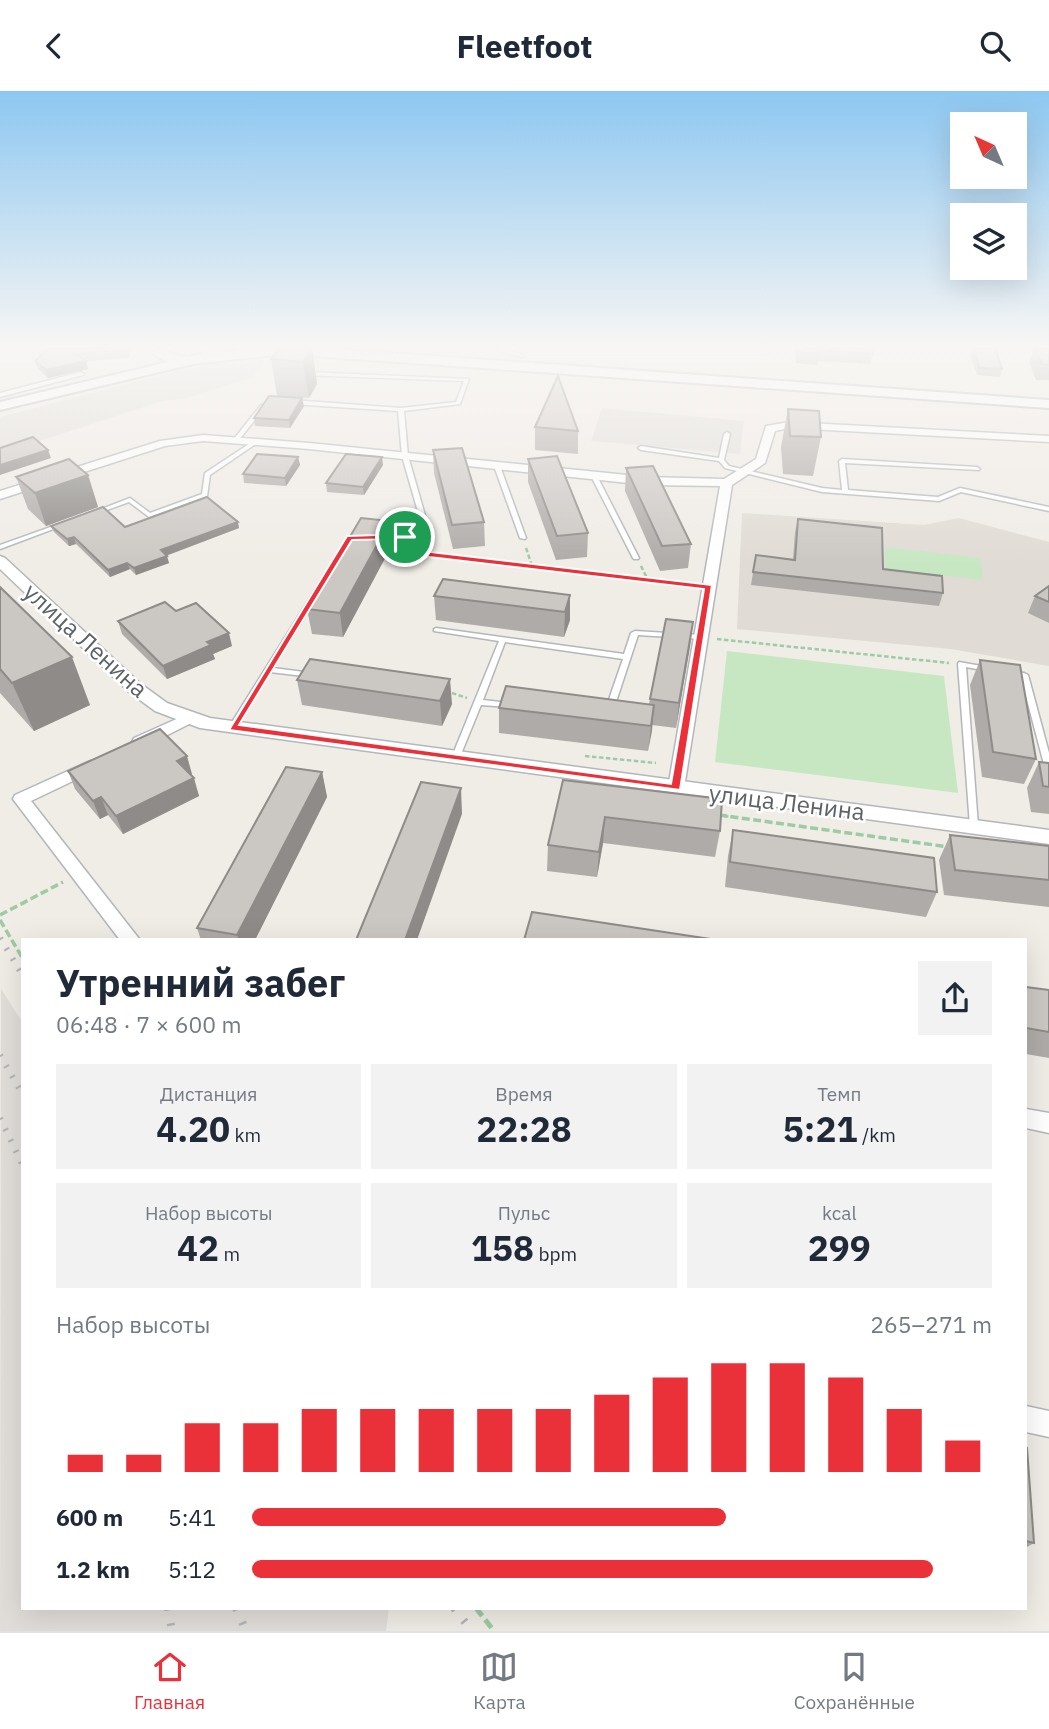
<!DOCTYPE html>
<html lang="ru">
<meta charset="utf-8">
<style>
:root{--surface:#fff;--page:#f2f2f3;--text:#1f2937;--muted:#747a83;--line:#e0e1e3;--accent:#ea313a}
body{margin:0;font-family:"IBM Plex Sans",sans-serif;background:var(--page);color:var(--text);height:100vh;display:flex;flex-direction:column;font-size:26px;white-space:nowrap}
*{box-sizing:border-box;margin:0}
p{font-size:23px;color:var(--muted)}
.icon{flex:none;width:38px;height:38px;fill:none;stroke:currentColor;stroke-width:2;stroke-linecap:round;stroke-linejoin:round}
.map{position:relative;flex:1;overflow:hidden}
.drawer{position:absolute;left:21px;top:847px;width:1006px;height:672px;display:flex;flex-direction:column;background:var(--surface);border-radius:0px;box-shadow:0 7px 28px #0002}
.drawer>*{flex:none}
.needle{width:46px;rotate:316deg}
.tools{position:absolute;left:950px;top:21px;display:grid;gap:14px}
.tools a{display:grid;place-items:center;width:77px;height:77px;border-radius:0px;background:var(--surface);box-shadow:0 7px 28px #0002;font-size:35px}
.pin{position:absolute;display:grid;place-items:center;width:60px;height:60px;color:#fff;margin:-30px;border:4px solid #fff;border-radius:50%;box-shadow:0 2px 7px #0007}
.round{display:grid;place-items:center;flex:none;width:74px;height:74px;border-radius:0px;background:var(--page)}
.head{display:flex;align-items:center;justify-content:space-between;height:119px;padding:0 35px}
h1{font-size:38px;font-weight:700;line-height:52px}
.figures{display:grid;grid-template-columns:repeat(3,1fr);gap:10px;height:119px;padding:7px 35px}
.figures div{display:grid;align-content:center;border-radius:0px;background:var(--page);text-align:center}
.figures b{font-size:35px;font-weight:700}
.figures small{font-size:19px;font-weight:400}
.figures p{font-size:19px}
.chart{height:196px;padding:14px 35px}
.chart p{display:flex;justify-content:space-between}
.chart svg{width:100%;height:126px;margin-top:7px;stroke:var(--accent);stroke-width:6}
ul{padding:0 35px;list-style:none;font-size:23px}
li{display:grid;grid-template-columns:112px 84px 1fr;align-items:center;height:52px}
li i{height:18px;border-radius:9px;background:var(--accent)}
header{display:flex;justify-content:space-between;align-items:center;height:91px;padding:0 35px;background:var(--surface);font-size:32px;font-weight:700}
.dock{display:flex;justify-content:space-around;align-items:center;height:98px;border-top:2px solid var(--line);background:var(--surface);font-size:19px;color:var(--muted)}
.dock a{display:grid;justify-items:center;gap:4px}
.dock .active{color:var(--accent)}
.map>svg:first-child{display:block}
.industrial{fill:#e1deda}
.education{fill:#e0dbd4}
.green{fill:#c7e7c2}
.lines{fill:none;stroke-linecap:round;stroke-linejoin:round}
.service-casing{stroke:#b3b7ba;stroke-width:3}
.minor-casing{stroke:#b3b7ba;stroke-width:3}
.tertiary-casing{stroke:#b3b7ba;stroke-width:3}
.secondary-casing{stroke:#b4b9bd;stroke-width:4}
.path-far2{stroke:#9ccba4;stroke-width:2.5;stroke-dasharray:4.5 2.5;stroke-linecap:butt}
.path-far1{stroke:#9ccba4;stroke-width:3.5;stroke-dasharray:8 3.5;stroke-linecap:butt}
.path{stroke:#9ccba4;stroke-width:5;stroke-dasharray:10 5;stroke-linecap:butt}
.service{fill:#fff;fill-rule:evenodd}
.minor{fill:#fff;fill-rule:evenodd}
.tertiary{fill:#fff;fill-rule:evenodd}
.secondary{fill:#fff;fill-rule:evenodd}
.rail-far1{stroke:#b4b5b6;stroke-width:6;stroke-dasharray:2 10;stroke-linecap:butt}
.rail{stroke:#b4b5b6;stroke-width:8;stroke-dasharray:2.5 13;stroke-linecap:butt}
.wall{fill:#afaba8}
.shaded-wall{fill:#8e8b88}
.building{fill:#cbc7c3;stroke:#8e8b88;stroke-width:2}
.route{fill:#ea313a;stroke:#fff;stroke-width:2;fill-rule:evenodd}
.labels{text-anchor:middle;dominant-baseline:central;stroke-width:5;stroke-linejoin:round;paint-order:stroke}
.street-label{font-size:24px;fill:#5d6266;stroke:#fff}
</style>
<header><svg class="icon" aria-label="back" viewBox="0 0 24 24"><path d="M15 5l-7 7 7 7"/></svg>Fleetfoot<svg class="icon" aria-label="search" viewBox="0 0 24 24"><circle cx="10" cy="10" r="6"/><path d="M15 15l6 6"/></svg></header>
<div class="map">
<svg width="1049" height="1540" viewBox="0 0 1049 1540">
<rect width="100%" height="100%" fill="#f0ece6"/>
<g class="industrial">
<polygon points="264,269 254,286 183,308 162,310 0,363 0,326 174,281 215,273"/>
<polygon points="602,317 744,330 740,363 591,350"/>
<polygon points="1,898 23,932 23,1517 389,1517 386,1540 0,1540"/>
</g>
<polygon class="education" points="742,422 924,434 959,427 1049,451 1049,575 951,558 737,538"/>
<g class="green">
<polygon points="885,456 980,467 983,489 886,478"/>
<polygon points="727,560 944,585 958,702 715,671"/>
</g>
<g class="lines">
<g class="service-casing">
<g id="service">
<polygon points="500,258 524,264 524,265 522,266 498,260 498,259"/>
<polygon points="81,281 84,283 83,284 0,306 0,302"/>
<polygon points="305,281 469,288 460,313 404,320 408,365 433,452 432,453 427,452 402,365 398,320 292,313 289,311 292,309 401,317 456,311 464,290 303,284 302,283"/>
<polygon points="261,314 266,315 238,350 234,350 234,348"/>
<polygon points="727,341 730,343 724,369 729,375 822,397 842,399 839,370 842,368 977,376 980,378 979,379 845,372 848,399 938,406 960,397 1049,416 1049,420 961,401 939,410 822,401 725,377 719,370 641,359 638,357 641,355 719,367 724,343"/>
<polygon points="255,349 257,350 257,352 210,384 207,405 149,426 129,411 96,423 91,422 130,407 150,422 202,403 205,382"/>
<polygon points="495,374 500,375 526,447 525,448 520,447 494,375"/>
<polygon points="592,384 597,385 639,467 638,468 634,468 633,467 591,385"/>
<polygon points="59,433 64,434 0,458 0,454"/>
<polygon points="339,463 342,465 273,577 312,582 316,584 312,586 270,581 236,638 230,638 229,636 336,465"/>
<polygon points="436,537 624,563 631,542 635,540 701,544 705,546 701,548 638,544 614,617 610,619 606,617 623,568 505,551 483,609 509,612 513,614 509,616 481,614 459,668 455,671 451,668 499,550 434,540 434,538"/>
<polygon points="959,571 987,576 991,578 987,580 966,576 978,735 974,738 970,735 958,573"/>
<polygon points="1008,580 1024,582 1028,584 1049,662 1049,680 1045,677 1021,586 1008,584"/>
</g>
</g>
<g class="minor-casing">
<g id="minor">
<polygon points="789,331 1049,345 1049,351 789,337 775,340 765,372 732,394 684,697 676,703 668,697 720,395 647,394 309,358 203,350 165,355 0,408 0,400 160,350 203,344 309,352 647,386 724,388 756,368 766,335"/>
<polygon points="190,622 195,624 198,627 195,630 146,655 134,655 132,651 134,647"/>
<polygon points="90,670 96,671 98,675 96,679 31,710 140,849 120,849 13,708 15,704"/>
<polygon points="1026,1018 1049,1022 1049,1042 1026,1037"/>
<polygon points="1026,1315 1049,1320 1049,1346 1026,1341"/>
</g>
</g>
<g class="tertiary-casing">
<g id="tertiary">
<path d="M213,257H228C209,274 172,281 152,261L158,258C184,266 188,270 213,257Z"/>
<polygon points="0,465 5,467 141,593 167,612 210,627 1049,739 1049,753 200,637 155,620 129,601 0,478"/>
</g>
</g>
<g class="secondary-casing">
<polygon id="secondary" points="254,257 321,257 1049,309 1049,317 283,263 193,273 0,319 0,311 193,265"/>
</g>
<g class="path-far2">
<polyline points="390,446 405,445 417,455"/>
<polyline points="526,457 532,475"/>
<polyline points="429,463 693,494"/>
<polyline points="641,475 648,489"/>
<polyline points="717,548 949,572"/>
<polyline points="452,602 467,607"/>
<polyline points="585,665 656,672"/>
<polyline points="717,724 732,726"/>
</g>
<g class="path-far1">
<polyline points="719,724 949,756"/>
<polyline points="0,824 63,791"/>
<polyline points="0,829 23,868"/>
</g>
<polyline class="path" points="476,1517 494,1540"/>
<use href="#service" class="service"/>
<use href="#minor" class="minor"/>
<use href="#tertiary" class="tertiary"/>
<use href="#secondary" class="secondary"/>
<g class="rail-far1">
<polyline points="0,847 23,885"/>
<polyline points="0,964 23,1004"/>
<polyline points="0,1027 23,1075"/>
</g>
<g class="rail">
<polyline points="168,1517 172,1540"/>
<polyline points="236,1517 246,1540"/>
<polyline points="454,1517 472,1540"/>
</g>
</g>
<g class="wall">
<polygon points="49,257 130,257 129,267 85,270 88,278 48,287 38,278 35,270"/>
<polygon points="312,257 317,293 309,307 277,305 271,268"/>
<polygon points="795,257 872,257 873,263 870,273 818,270 817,274 796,272"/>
<polygon points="972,257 995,257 1002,278 1000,286 977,284 970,263"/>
<polygon points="1034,257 1049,257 1049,289 1036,289 1029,271"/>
<polygon points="304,315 290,337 255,335 254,327"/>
<polygon points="788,318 821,346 813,385 783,383 781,356"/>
<polygon points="535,336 578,340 578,363 535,359"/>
<polygon points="433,359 484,431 485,455 453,458 434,382"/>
<polygon points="298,366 300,374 286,395 244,392 243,383"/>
<polygon points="528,368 588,442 587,466 556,469 528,391"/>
<polygon points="383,374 364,404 327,401 326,392"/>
<polygon points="626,377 691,453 688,477 660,480 625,400"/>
<polygon points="88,384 98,416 46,435 28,418 16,386"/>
<polygon points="798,428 883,478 943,502 939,515 751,494 756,464 793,469 795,441"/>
<polygon points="51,435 125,436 239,437 166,465 169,472 136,484 130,478 110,486 76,453 69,455 54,441"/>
<polygon points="392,454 343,546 312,543 307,518"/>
<polygon points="1049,495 1049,532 1028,522 1035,505"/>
<polygon points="0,496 90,614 34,640 0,602"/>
<polygon points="570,504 570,529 564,546 436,529 434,505"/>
<polygon points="176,520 232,555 213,563 215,568 167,588 122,543 118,530"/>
<polygon points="693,531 676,637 652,634 648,660 499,642 499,617 649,613 650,608"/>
<polygon points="310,568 452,613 442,635 302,614 297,589"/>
<polygon points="980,569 1036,668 1024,693 982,686 970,594"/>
<polygon points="1039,671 1049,672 1049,723 1031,721 1027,697"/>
<polygon points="68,680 192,683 191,684 199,705 123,743 108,724 100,728 75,698"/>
<polygon points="322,681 327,706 255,849 201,849 197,837"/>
<polygon points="563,689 720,740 715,766 603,752 597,786 547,780 548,754"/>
<polygon points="733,739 937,801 926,826 725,796 728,765"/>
<polygon points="950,744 1049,755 1049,816 944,804 939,769"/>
<polygon points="1026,896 1049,899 1049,967 1026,963"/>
<polygon points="1026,1356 1034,1452 1027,1456 1026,1456"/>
</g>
<g class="shaded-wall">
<polygon points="127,257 130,257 129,267 127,259"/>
<polygon points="312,257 317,293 309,307 303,271"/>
<polygon points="86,270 88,278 48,287 46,279"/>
<polygon points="302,307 304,315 290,337 289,329"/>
<polygon points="48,359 51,367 0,384 0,374"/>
<polygon points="298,366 300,374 286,395 285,387"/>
<polygon points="382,366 383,374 364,404 363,396"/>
<polygon points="88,384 98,416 46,435 35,402"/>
<polygon points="390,430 392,454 343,546 340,522"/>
<polygon points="238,431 239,437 162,466 161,459"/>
<polygon points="74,446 76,453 69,455 67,448"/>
<polygon points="167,465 169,472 136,484 134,477"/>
<polygon points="127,472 130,478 110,486 108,479"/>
<polygon points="570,504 570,529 564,546 565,521"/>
<polygon points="693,531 690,556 676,637 679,612"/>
<polygon points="229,542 232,555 213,563 215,568 167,588 163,575 207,551"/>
<polygon points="72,566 90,614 34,640 12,592"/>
<polygon points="450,588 452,613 442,635 440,610"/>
<polygon points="654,614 652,640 648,660 651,635"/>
<polygon points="187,665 192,683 183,688 177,670"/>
<polygon points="322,681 327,706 255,849 239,849 237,844"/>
<polygon points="194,687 199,705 123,743 116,725"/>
<polygon points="461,697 462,723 417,849 405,849"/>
<polygon points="101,706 108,724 100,728 93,710"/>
<polygon points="605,726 603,752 597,786 599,761"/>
</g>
<g class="building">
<polygon points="49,257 127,257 127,259 75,263 86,270 46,279 35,270"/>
<polygon points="312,257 303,271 271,268 279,258"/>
<polygon points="798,257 872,257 873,263 819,259 820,263 798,261"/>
<polygon points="973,257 995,257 1002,278 979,277"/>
<polygon points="1034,257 1049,257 1049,274 1042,273"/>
<polygon points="558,285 578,340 535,336"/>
<polygon points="269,305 302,307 289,329 254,327"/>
<polygon points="788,318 819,320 821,346 790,345"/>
<polygon points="33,346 48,359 0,374 0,357"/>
<polygon points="462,357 484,431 452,434 433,359"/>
<polygon points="257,363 298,366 285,387 243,383"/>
<polygon points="346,363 382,366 363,396 326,392"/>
<polygon points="557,365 588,442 557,445 528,368"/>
<polygon points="69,368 88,384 35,402 16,386"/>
<polygon points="653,375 691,453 662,455 626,377"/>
<polygon points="207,406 238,431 161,459 167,465 134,477 127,472 108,479 74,446 67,448 51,435 103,416 125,436"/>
<polygon points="361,427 390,430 340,522 307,518"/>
<polygon points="798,428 882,437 883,478 942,485 943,502 753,481 756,464 795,469"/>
<polygon points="443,488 570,504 565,521 434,505"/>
<polygon points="1049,495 1049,511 1035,505"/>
<polygon points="0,496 72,566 12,592 0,578"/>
<polygon points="165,511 176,520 196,512 229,542 207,551 211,554 163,575 118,530"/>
<polygon points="666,528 693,531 679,612 650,608"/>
<polygon points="310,568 450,588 440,610 297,589"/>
<polygon points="980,569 1020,574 1036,668 993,661"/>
<polygon points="506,595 654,614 651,635 499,617"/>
<polygon points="160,638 187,665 177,670 194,687 116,725 101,706 93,710 68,680"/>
<polygon points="1039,671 1049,672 1049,696 1043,695"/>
<polygon points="286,676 322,681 237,844 197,837"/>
<polygon points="563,689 722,708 720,740 605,726 599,761 548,754"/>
<polygon points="421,691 461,697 405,849 356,849"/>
<polygon points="733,739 934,767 937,801 730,771"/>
<polygon points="950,744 1049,755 1049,789 955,779"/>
<polygon points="532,821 717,849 524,849"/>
<polygon points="1026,896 1049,899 1049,941 1026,937"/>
<polygon points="1026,1356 1027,1357 1034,1452 1026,1450"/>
</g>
<linearGradient id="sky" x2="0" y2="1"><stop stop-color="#8dc7f1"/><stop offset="0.54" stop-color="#f8f6f4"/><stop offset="1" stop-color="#f8f6f4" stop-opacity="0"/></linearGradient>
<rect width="1049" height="473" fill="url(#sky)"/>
<path class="route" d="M405,443L431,461L712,494L680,699L229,639L347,445ZM403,448L429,466L704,498L671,693L239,634L352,449Z"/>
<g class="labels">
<g class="street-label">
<text transform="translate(86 549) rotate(42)">улица Ленина</text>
<text transform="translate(787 711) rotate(7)">улица Ленина</text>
</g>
</g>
</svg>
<div class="tools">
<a><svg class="needle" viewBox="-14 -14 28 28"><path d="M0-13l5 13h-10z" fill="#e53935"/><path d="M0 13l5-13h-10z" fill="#747a83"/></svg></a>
<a><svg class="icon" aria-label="layers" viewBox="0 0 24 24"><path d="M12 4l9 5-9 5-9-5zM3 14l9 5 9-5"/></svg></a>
</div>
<div class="pin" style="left:405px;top:446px;background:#1e9e55"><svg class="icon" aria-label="arrive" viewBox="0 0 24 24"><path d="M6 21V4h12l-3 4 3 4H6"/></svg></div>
<section class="drawer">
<div class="head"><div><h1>Утренний забег</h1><p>06:48 · 7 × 600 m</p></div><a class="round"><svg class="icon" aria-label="share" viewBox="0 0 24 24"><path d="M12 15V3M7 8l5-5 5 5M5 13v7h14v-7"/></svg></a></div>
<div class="figures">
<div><p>Дистанция</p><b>4.20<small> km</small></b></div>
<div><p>Время</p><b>22:28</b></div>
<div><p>Темп</p><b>5:21<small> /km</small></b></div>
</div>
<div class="figures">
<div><p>Набор высоты</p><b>42<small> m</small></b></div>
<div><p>Пульс</p><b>158<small> bpm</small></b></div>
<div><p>kcal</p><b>299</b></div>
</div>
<div class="chart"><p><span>Набор высоты</span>265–271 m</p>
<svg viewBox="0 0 160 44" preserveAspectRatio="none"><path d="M5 44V38M15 44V38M25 44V27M35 44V27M45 44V22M55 44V22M65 44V22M75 44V22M85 44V22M95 44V17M105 44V11M115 44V6M125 44V6M135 44V11M145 44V22M155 44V33"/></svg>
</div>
<ul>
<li><b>600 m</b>5:41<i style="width:64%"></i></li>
<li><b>1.2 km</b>5:12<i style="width:92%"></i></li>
</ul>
</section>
</div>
<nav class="dock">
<a class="active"><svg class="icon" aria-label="home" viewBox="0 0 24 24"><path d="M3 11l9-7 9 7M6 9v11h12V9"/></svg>Главная</a>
<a><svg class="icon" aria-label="map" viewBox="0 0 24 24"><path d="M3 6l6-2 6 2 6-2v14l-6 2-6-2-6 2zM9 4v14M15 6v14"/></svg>Карта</a>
<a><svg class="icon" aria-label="saved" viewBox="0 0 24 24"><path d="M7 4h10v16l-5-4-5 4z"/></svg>Сохранённые</a>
</nav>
